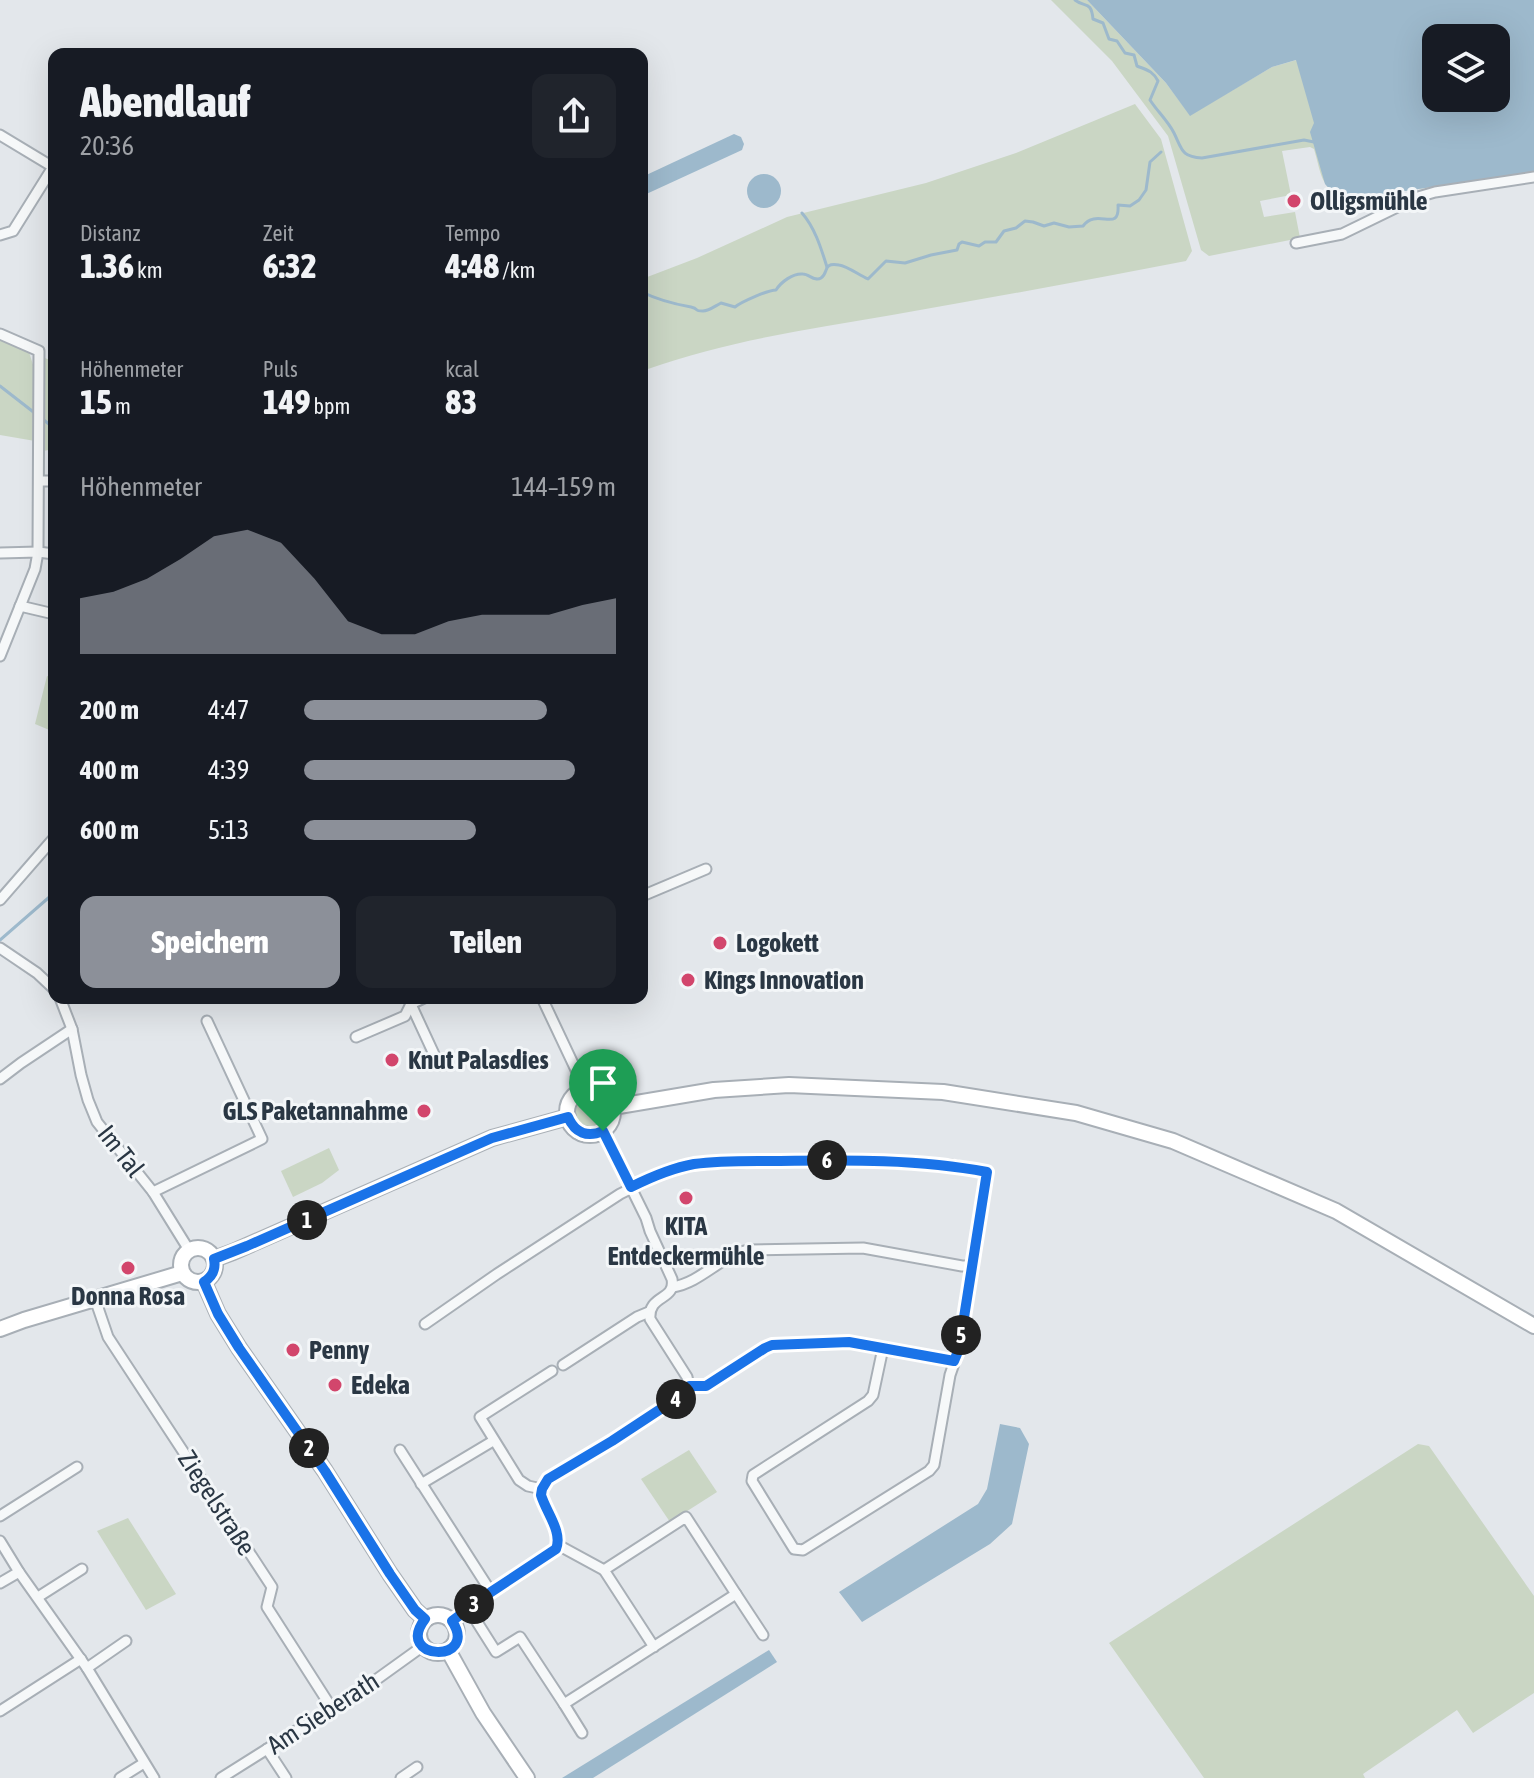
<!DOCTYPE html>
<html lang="de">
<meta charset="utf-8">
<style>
:root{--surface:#171b24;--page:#20242c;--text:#f1f3f6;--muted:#9ea1a6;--accent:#8c9099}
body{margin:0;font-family:"Asap Condensed",sans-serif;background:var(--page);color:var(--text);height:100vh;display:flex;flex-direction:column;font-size:30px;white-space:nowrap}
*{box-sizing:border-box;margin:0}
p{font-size:26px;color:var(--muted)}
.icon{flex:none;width:44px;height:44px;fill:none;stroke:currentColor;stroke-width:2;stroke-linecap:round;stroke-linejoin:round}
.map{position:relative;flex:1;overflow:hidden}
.panel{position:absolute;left:48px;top:48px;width:600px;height:956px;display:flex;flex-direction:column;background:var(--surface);border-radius:16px;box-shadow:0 8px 32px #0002}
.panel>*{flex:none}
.buttons{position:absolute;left:1422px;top:24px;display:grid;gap:16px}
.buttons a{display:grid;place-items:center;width:88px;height:88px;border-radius:16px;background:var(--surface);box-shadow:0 8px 32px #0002;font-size:40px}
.pin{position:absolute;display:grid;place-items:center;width:68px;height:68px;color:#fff;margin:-82px -34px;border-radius:50% 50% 50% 0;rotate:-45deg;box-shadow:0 0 8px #0007}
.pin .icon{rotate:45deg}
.km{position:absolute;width:40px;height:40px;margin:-20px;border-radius:50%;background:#222;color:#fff;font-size:22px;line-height:40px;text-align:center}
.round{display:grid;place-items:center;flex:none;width:84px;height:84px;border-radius:16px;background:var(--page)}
.headline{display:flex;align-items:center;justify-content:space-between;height:136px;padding:0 32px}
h1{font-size:44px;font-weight:800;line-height:60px}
.metrics{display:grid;grid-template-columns:repeat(3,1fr);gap:12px;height:136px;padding:8px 32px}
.metrics div{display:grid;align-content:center}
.metrics b{font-size:34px;font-weight:800}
.metrics small{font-size:22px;font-weight:400}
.metrics p{font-size:22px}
.chart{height:224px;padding:16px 32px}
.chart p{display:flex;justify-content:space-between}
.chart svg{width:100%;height:144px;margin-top:8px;fill:var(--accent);opacity:.7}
.cta{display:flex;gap:16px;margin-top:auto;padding:16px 32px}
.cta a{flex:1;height:92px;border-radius:16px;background:var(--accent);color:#fff;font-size:32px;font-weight:800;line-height:92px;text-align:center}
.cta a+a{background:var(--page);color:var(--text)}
ul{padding:0 32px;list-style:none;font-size:26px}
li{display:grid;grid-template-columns:128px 96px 1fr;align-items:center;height:60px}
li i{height:20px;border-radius:10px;background:var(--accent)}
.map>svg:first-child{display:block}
.green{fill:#cad6c4;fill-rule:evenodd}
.water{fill:#9db9cc;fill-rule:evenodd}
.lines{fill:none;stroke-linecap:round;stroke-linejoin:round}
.stream{stroke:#9db9cc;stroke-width:3}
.street-casing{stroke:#a8afb6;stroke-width:13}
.secondary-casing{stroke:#a8afb6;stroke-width:18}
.street{stroke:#f6f8f9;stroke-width:9}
.secondary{stroke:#fff;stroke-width:14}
.route-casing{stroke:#fff;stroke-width:16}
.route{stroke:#1a73e8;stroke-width:10}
.poi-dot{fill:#d2466c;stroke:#f3f6f8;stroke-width:3}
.labels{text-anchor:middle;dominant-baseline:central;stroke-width:6;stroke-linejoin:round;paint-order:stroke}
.poi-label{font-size:26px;font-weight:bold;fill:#2a3744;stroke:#f3f6f8;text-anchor:start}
.street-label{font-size:26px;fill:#2a3744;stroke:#f3f6f8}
</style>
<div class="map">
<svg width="1534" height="1778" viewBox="0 0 1534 1778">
<rect width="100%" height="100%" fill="#e3e7eb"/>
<g class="green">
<path d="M1051,0H1087L1166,83L1190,115L1272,67L1422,24L1534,0V172L1350,199C1320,190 1322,176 1314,149L1310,147L1282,151L1291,195L1260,201L1264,217L1295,212L1300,238L1209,256L1201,250L1168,136L1112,61ZM1436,38H1496V98H1436Z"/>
<path d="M1135,104L1161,139L1192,251L1186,261C1088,280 990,298 892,315C810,329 726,341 648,369L642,349V279L697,258L787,217L926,183L1016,153Z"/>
<polygon points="0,340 29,352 35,371 35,441 0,435"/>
<polygon points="45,358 54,362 54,449 43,451"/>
<polygon points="47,676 54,678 54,732 35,724"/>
<circle cx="590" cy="1112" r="17"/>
<polygon points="329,1148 339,1170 322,1183 293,1197 281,1171"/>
<polygon points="1418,1444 1429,1446 1534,1596 1534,1693 1473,1733 1457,1710 1363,1774 1365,1778 1204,1778 1109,1643"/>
<polygon points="689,1450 717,1492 670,1522 641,1479"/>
<polygon points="128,1518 176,1594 146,1610 97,1531"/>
</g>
<g class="water">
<path d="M1087,0H1534V172L1350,199L1334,194L1325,184L1310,132L1314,123L1296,60L1272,67L1190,116L1166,83ZM1496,38V98H1436V38Z"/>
<polygon points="734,134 741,137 744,144 742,150 642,196 642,177"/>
<circle cx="764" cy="191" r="17"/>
<polygon points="1000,1424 1020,1428 1029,1444 1012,1524 990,1544 862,1622 839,1592 978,1504 987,1489"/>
<polygon points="769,1650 777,1662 593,1778 562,1778"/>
</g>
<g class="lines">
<g class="stream">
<path d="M1075,0C1085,8 1091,0 1093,19L1103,23L1109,39L1117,41L1125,53L1134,55L1137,66C1147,70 1153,71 1158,81L1150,100C1157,111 1168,121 1174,133C1182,149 1181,157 1202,158L1304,140L1314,142"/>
<path d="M802,213C815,228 821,248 827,267"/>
<path d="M642,292C658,300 674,304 691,307C700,309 693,311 703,311C709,311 715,306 721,303L735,307C741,302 768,290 776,290C781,282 793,273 803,274C809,274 815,282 821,278C829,273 822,262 839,265C847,266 859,275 868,279L886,261L905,263L931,255L957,250L959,244L962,242L979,246L985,242H996L1004,231L1016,228L1025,221L1033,222L1044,226L1054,223L1069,227L1083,226C1097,207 1120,234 1118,205L1130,206L1139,200L1146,190L1150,162L1161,152"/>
<polyline points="0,386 54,428"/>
<polyline points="51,563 54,563"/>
<polyline points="0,940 54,893"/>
</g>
<g class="street-casing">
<g id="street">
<polyline points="0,135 53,167 13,231 0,235"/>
<polyline points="1296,243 1342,234 1418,197 1435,192 1534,177"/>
<polyline points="0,334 39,351 38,552 35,569 0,656"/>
<polyline points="39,481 54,481"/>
<polyline points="0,553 38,552 54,554"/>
<polyline points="20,606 54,614"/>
<polyline points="642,896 706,869"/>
<polyline points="0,900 54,838"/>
<polyline points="0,948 37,973 54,989"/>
<polyline points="60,998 72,1029 81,1075 88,1100 97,1122 153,1192 189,1250"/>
<polyline points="408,998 439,1065"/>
<polyline points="542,998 585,1089"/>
<polyline points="356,1037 405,1016 411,1004 424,998"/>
<polyline points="0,1079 21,1063 72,1029"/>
<path d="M603,1131L646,1218L650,1231L672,1279C676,1301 648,1294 650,1319L687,1377L689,1386"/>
<polyline points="153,1192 262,1139 207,1021"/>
<path d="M673,1287C702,1282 721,1255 749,1250L863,1248L962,1266H972"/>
<polyline points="95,1299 108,1337 272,1587 267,1607 331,1707"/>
<polyline points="425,1324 497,1274 620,1194 666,1171 695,1164 830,1160 952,1165 987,1172 959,1349 950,1375 934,1465 929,1471 803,1550 794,1549 752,1481 753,1475 868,1401 873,1395 883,1348"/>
<polyline points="563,1365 637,1317 649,1312"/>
<polyline points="689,1386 706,1386 765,1348 772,1345 849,1342 954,1361"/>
<polyline points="400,1450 491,1592"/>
<polyline points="421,1484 493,1441"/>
<polyline points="542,1489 528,1486 519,1480 480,1417 552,1371"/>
<polyline points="0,1516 77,1467"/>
<polyline points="0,1541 19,1572 87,1668 154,1778"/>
<polyline points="558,1545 604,1570"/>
<polyline points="0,1583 19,1572"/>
<polyline points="736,1594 763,1635"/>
<polyline points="38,1597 82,1569"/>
<path d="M452,1621L491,1592L556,1549C563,1532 546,1512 541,1495L542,1489L548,1479L612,1441L685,1393L689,1386"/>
<polyline points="477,1622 496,1652 520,1637 564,1704 736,1594 686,1517 604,1570 654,1647"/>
<polyline points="87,1668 126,1641"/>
<polyline points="564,1704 582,1733"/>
<polyline points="0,1711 81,1659"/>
<polyline points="267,1749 286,1778"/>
<polyline points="120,1778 144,1763"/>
<polyline points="221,1778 366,1687 423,1646"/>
<polyline points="401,1778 417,1767"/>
</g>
</g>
<g class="secondary-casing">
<g id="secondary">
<circle cx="590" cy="1112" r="23"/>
<polyline points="613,1107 714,1090 789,1085 943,1092 1076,1113 1173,1141 1336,1211 1534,1326"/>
<circle cx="198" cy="1265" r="17"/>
<polyline points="214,1259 233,1252 492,1138 568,1117"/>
<polyline points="204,1282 218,1314 239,1348 325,1471 390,1574 415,1610 425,1619"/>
<polyline points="0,1329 24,1320 182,1273"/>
<circle cx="438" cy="1634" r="19"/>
<polyline points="448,1650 483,1713 527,1778"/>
</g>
</g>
<use href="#street" class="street"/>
<use href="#secondary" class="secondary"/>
</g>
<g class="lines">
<g class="route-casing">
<path id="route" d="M568,1117C575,1133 587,1138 603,1131L631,1187C651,1177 672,1168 694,1164C722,1160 752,1161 780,1161C849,1160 919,1159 987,1172L959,1349L954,1361L849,1342L772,1345L765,1348L706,1386H689L685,1393L612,1441L548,1479L542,1489L541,1495C546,1512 563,1532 556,1549L491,1592L452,1621C480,1664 393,1661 425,1619L415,1610L390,1574L325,1471L239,1348L218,1314L204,1282C213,1276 216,1269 214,1259L247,1246L492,1138Z"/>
</g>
<use href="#route" class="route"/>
</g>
<g class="poi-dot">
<circle cx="1294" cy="201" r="8"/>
<circle cx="720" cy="943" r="8"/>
<circle cx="688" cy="980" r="8"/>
<circle cx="392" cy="1060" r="8"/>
<circle cx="424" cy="1111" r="8"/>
<circle cx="686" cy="1198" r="8"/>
<circle cx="128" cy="1268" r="8"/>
<circle cx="293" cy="1350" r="8"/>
<circle cx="335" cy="1385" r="8"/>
</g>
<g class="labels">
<g class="poi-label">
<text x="1310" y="201">Olligsmühle</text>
<text x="736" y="943">Logokett</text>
<text x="704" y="980">Kings Innovation</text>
<text x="408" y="1060">Knut Palasdies</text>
<text x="408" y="1111" text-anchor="end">GLS Paketannahme</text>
<text x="686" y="1226" text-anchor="middle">KITA<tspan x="686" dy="30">Entdeckermühle</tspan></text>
<text x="128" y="1296" text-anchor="middle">Donna Rosa</text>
<text x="309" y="1350">Penny</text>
<text x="351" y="1385">Edeka</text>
</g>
<g class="street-label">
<text transform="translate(121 1151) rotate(52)">Im Tal</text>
<text transform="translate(217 1503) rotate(57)">Ziegelstraße</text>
<text transform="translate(323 1713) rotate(-33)">Am Sieberath</text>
</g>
</g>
</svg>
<div class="buttons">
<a><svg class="icon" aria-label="layers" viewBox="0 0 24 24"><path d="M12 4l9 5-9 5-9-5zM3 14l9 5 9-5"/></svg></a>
</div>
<div class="pin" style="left:603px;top:1131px;background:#1e9e55"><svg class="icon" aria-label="arrive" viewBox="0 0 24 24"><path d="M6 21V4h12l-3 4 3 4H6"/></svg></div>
<b class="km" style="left:307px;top:1220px">1</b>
<b class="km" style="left:309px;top:1448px">2</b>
<b class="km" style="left:474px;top:1604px">3</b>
<b class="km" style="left:676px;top:1399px">4</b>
<b class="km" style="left:961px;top:1335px">5</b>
<b class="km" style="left:827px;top:1160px">6</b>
<section class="panel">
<div class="headline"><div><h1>Abendlauf</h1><p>20:36</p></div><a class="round"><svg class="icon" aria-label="share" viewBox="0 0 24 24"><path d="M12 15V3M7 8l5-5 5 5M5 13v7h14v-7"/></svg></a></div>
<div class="metrics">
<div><p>Distanz</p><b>1.36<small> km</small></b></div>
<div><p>Zeit</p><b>6:32</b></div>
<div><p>Tempo</p><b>4:48<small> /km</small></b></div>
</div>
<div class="metrics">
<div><p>Höhenmeter</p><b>15<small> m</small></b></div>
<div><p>Puls</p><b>149<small> bpm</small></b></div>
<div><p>kcal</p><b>83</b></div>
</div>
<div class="chart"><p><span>Höhenmeter</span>144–159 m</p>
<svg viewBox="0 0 160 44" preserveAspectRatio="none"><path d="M0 44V27L10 25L20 21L30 15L40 8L50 6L60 10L70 21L80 34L90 38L100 38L110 34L120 32L130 32L140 32L150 29L160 27V44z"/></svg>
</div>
<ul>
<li><b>200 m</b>4:47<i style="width:78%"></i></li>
<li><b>400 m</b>4:39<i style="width:87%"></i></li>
<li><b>600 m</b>5:13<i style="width:55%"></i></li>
</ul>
<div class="cta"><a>Speichern</a><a>Teilen</a></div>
</section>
</div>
